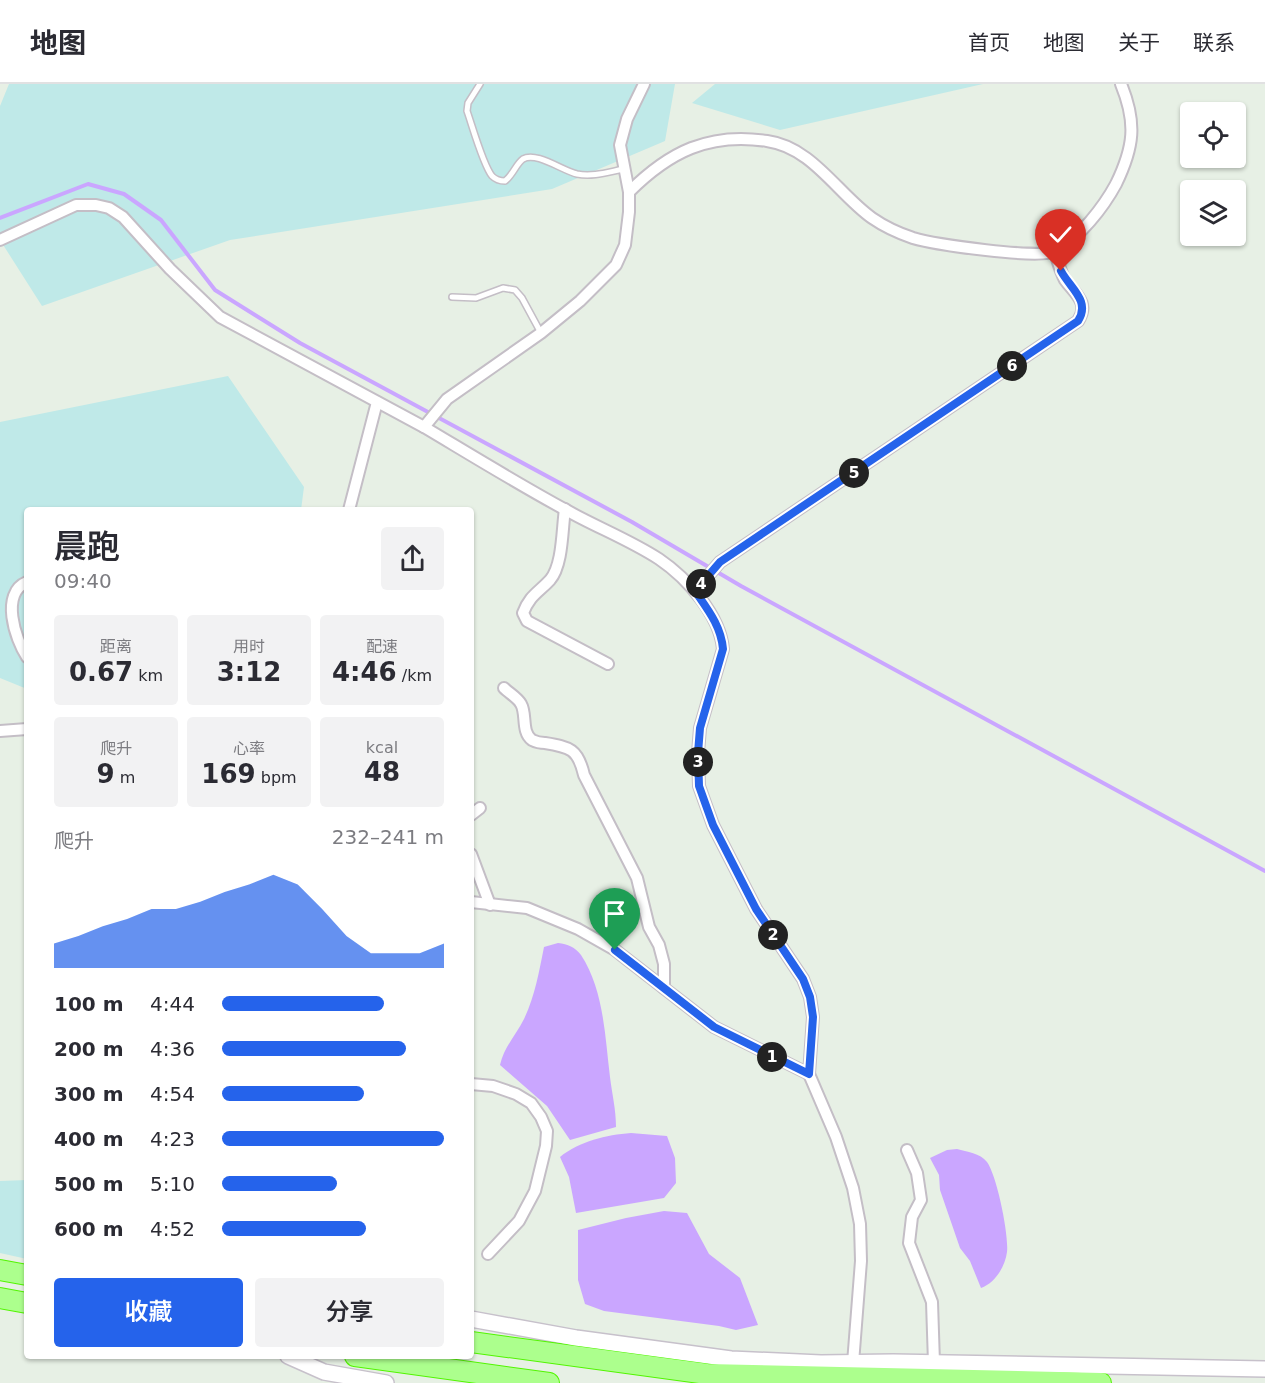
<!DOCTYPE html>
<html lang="zh">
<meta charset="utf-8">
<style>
:root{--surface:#fff;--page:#f2f2f3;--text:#2b2b33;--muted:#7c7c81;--line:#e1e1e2;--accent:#2563eb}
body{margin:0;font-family:"DejaVu Sans","Noto Sans SC",sans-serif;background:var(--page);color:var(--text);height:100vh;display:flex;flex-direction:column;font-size:22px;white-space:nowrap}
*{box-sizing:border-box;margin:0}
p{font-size:20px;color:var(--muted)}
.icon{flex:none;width:33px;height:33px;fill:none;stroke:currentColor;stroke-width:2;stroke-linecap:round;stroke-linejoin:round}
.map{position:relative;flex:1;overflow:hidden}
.details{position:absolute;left:24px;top:423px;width:450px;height:852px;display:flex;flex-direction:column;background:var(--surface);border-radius:6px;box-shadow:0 2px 4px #0004}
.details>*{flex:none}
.fabs{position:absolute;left:1180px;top:18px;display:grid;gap:12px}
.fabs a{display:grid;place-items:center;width:66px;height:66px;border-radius:6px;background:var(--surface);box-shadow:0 2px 4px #0004;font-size:30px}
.pin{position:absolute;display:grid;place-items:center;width:51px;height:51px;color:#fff;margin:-62px -26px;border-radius:50% 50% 50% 0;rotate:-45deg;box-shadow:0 0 6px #0007}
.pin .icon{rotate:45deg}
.km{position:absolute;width:30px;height:30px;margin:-15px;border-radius:50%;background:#222;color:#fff;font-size:16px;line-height:30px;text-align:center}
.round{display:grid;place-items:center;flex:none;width:63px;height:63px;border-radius:6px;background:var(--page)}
.head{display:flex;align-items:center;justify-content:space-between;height:102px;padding:0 30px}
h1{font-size:33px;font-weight:600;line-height:45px}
.figures{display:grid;grid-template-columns:repeat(3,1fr);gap:9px;height:102px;padding:6px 30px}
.figures div{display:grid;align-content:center;border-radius:6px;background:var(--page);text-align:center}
.figures b{font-size:26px;font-weight:600}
.figures small{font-size:16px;font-weight:400}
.figures p{font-size:16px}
.chart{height:168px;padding:12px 30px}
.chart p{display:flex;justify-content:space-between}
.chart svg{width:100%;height:108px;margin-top:6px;fill:var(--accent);opacity:.7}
.button{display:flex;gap:12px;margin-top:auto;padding:12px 30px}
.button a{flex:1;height:69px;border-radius:6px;background:var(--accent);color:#fff;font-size:24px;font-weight:600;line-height:69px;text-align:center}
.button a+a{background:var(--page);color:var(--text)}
ul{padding:0 30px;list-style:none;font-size:20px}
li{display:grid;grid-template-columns:96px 72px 1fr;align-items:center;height:45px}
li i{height:15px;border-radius:8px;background:var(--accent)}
header{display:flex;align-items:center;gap:36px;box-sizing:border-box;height:84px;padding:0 30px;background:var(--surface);border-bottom:2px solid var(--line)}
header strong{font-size:28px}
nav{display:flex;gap:33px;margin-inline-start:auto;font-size:21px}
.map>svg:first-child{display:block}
.green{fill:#bfe9e8}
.water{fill:#caa6ff}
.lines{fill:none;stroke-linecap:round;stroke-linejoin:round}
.stream{stroke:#caa6ff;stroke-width:4}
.lane-casing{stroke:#c4bec6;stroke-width:8}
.street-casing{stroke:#c4bec6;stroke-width:14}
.secondary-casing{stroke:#c7c1cb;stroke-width:18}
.highway-casing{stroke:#52f500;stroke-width:22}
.lane{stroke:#fff;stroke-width:5}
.street{stroke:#fff;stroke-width:10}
.secondary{stroke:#fff;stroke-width:15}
.highway{stroke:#acff8d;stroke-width:20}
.route-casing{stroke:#fff;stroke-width:12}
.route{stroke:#2563eb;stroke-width:8}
</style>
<header>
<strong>地图</strong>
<nav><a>首页</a><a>地图</a><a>关于</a><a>联系</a></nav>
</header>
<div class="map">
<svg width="1265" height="1299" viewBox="0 0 1265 1299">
<rect width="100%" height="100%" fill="#e7f0e5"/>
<g class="green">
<polygon points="9,0 675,0 665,57 552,105 230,156 42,222 0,156 0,22"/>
<polygon points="715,0 983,0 780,46 692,19"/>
<polygon points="228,292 304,403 301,426 27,426 27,605 0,594 0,338"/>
<polygon points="27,1096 27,1175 0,1169 0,1097"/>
</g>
<g class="water">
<path d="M558,859C568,860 575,863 581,871C604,906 605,953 610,993C612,1010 616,1025 616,1043L570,1056L547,1022L500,981C504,963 516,951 524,935C535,912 539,888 544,863Z"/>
<path d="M631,1049L667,1052L675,1074L676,1099L664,1114L576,1129L569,1093L560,1073C580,1057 606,1051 631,1049Z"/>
<path d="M957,1065C967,1068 980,1069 987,1078C997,1092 1009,1151 1007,1168C1005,1183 995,1199 981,1204L970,1177L960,1164L940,1106L939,1091L930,1074L947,1066Z"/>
<polygon points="664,1127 687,1129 709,1170 740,1194 758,1241 736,1246 719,1242 604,1227 585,1220 578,1196 578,1146 626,1134"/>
</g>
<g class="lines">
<polyline class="stream" points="0,134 88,100 124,110 161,136 215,206 300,259 632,438 741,502 1265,787"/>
<g class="lane-casing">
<g id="lane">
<path d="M480,0L468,19L467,27C472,41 483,81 492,92C496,96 499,97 505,97C513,91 516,80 523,75C536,67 563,87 577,90C593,93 608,88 624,85"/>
<polyline points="452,213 476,214 503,204 515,206 522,214 541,249"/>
</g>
</g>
<g class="street-casing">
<g id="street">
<path d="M644,0L627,35L620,61L629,108V128L625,161L616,181L580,217L541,249L447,315L424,343C471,371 518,400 566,426C596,443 630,456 659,475C687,494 720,531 723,565L700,644L698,669L699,702L713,741L756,825L803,895L810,913L813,933L809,990L836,1053L853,1104L860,1140L861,1177L853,1279"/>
<path d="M629,108C669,68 709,48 767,57C812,63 838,110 872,134C885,143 898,149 913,154C933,160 1040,176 1056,167C1080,153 1103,124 1116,100C1134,63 1137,39 1121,0"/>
<polyline points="0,156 76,121 96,121 109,124 123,133 170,185 220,233 424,343"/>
<path d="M565,425C562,445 563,481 550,496C538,509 530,511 523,529L527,537L608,580"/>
<polyline points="349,426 377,318"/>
<path d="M27,498C0,509 15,555 27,573"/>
<path d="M695,507L720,478L1078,237C1090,219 1075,210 1065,196C1060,187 1058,178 1055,168"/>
<path d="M504,604C509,609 518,614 521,620C527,630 521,648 532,656C536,658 541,659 545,659C570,663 578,665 584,691L637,794L649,843L659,861L664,880V904"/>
<polyline points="0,647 27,645"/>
<polyline points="471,731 480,724"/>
<polyline points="471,770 490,821"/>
<polyline points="471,818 527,824 578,845 615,866 714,943 809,990"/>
<polyline points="471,1000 493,1002 516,1010 531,1019 541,1033 547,1047 546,1062 535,1107 519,1137 488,1170"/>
<polyline points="907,1066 917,1089 921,1116 912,1133 909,1159 932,1218 934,1279"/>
</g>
</g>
<g class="secondary-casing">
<g id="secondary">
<polyline points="471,1235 576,1254 731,1275 821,1279 893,1278 1265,1285"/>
<polyline points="288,1272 324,1288 386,1299"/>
</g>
</g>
<g class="highway-casing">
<g id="highway">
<polyline points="0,1186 27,1191"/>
<polyline points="0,1214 27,1219"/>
<polyline points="471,1258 707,1290 1101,1299"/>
<polyline points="355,1272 549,1299"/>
</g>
</g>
<use href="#lane" class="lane"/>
<use href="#street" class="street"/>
<use href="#secondary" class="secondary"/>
<use href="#highway" class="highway"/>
</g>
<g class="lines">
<g class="route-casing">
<path id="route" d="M615,866L714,943L809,990L813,933L810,913L803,895L756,825L713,741L699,702L698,669L700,644L723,565C721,542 708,526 695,507L720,478L1078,237C1091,217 1070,204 1061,187"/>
</g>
<use href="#route" class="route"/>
</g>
</svg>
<div class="fabs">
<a><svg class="icon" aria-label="locate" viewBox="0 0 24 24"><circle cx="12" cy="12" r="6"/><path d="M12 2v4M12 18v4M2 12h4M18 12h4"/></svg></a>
<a><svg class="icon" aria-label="layers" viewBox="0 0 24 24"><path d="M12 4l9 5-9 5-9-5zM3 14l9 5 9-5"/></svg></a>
</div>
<div class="pin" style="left:615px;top:866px;background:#1e9e55"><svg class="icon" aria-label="arrive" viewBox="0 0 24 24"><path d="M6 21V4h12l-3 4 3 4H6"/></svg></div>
<div class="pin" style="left:1061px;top:187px;background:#d93025"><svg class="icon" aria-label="check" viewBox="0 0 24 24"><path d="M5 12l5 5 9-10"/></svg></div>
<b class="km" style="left:772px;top:973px">1</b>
<b class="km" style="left:773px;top:851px">2</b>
<b class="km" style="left:698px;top:678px">3</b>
<b class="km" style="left:701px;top:500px">4</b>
<b class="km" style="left:854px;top:389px">5</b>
<b class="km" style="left:1012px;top:282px">6</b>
<section class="details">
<div class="head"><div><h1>晨跑</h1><p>09:40</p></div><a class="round"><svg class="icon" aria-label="share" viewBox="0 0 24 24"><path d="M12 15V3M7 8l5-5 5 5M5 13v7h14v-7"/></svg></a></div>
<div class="figures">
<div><p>距离</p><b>0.67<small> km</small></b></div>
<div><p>用时</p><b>3:12</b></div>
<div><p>配速</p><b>4:46<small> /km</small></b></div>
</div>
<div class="figures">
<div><p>爬升</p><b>9<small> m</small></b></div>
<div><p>心率</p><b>169<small> bpm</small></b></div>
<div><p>kcal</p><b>48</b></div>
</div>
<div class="chart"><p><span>爬升</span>232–241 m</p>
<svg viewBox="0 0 160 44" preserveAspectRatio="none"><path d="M0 44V34L10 31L20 27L30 24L40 20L50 20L60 17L70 13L80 10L90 6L100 10L110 20L120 31L130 38L140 38L150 38L160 34V44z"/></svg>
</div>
<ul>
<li><b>100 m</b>4:44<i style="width:73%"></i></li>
<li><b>200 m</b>4:36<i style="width:83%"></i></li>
<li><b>300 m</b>4:54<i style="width:64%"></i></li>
<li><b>400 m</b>4:23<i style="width:100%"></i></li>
<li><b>500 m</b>5:10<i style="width:52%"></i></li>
<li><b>600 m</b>4:52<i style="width:65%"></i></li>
</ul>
<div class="button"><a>收藏</a><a>分享</a></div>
</section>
</div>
